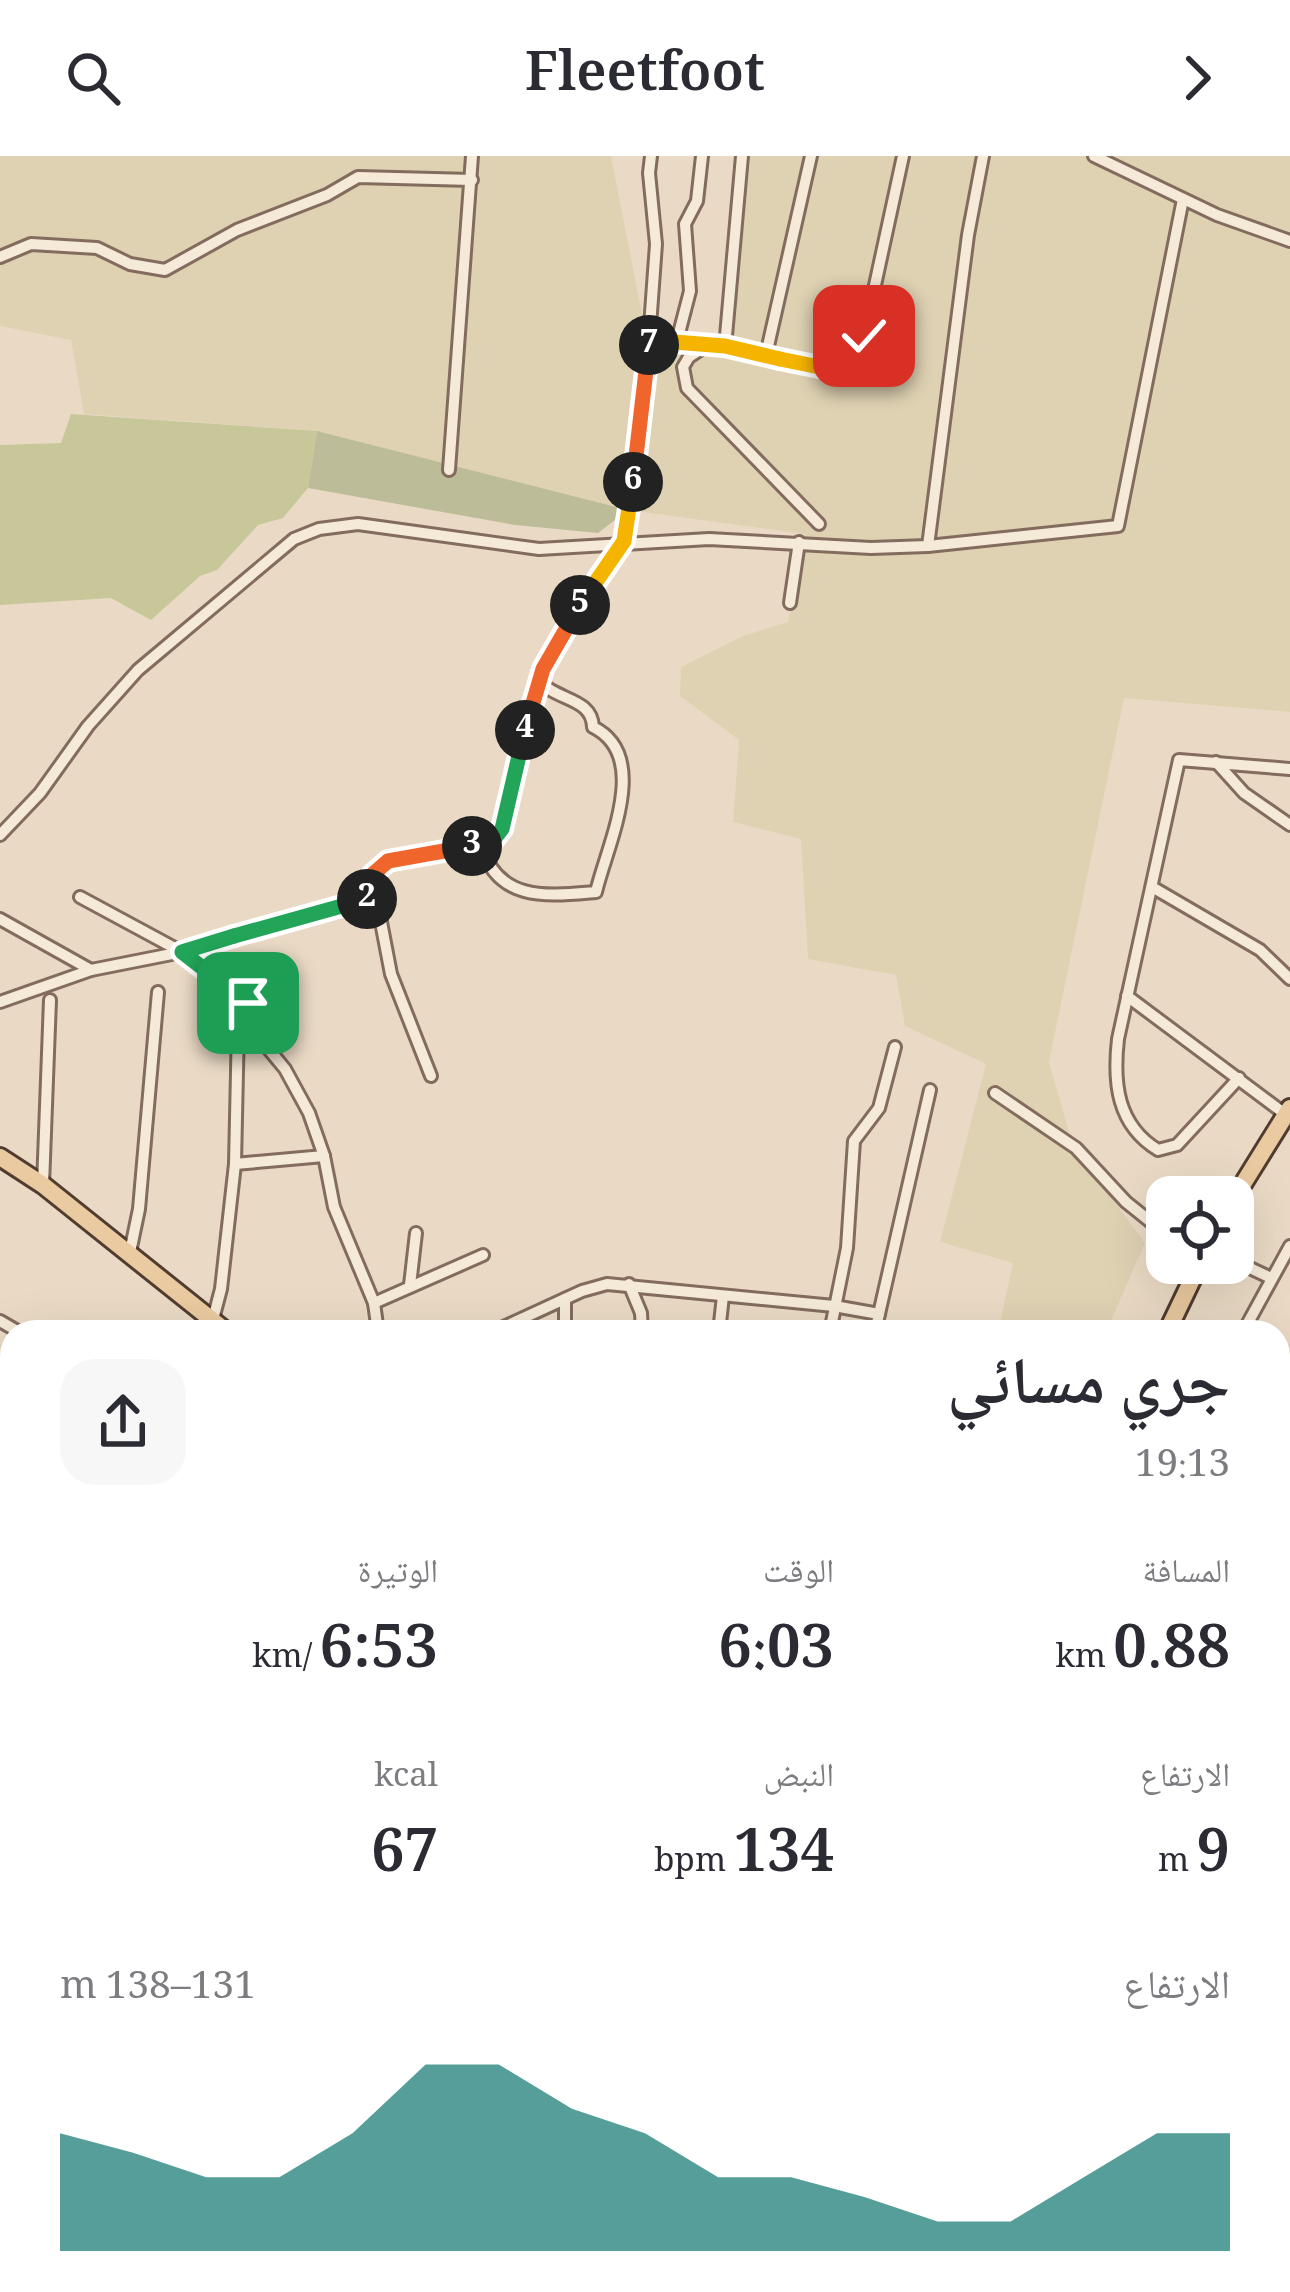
<!DOCTYPE html>
<html lang="ar">
<meta charset="utf-8">
<style>
:root{--surface:#fff;--page:#f7f7f7;--text:#2b2b33;--muted:#7c7c81;--accent:#0f766e}
body{margin:0;font-family:Georgia,"Noto Naskh Arabic",serif;background:var(--page);color:var(--text);direction:rtl;height:100vh;display:flex;flex-direction:column;font-size:45px;white-space:nowrap}
*{box-sizing:border-box;margin:0}
p{font-size:39px;color:var(--muted)}
.icon{flex:none;width:66px;height:66px;fill:none;stroke:currentColor;stroke-width:2;stroke-linecap:round;stroke-linejoin:round}
.map{position:relative;flex:1;overflow:hidden;direction:ltr}
.side{position:absolute;left:0px;top:1164px;width:1290px;height:972px;display:flex;flex-direction:column;background:var(--surface);border-radius:36px 36px 0 0;box-shadow:0 12px 48px #0002;direction:rtl}
.side>*{flex:none}
.tools{position:absolute;left:1146px;top:1020px;display:grid;gap:24px}
.tools a{display:grid;place-items:center;width:108px;height:108px;border-radius:24px;background:var(--surface);box-shadow:0 12px 48px #0002;font-size:60px}
.pin{position:absolute;display:grid;place-items:center;width:102px;height:102px;color:#fff;margin:-51px;border-radius:24px;box-shadow:0 6px 18px #0006}
.km{position:absolute;width:60px;height:60px;margin:-30px;border-radius:50%;background:#222;color:#fff;font-size:33px;line-height:60px;text-align:center}
.round{display:grid;place-items:center;flex:none;width:126px;height:126px;border-radius:36px;background:var(--page)}
.headline{display:flex;align-items:center;justify-content:space-between;height:204px;padding:0 60px}
h1{font-size:66px;font-weight:600;line-height:90px}
.stats{display:grid;grid-template-columns:repeat(3,1fr);gap:18px;height:204px;padding:12px 60px}
.stats div{display:grid;align-content:center}
.stats b{font-size:60px;font-weight:600}
.stats small{font-size:33px;font-weight:400}
.stats p{font-size:33px}
.chart{height:336px;padding:24px 60px}
.chart p{display:flex;justify-content:space-between}
.chart svg{width:100%;height:216px;margin-top:12px;fill:var(--accent);opacity:.7}
header{display:flex;justify-content:space-between;align-items:center;height:156px;padding:0 60px;background:var(--surface);font-size:54px;font-weight:600}
.map>svg:first-child{display:block}
.farmland{fill:#dfd2b3}
.green{fill:#c7c79a}
.cemetery{fill:#bcbc98}
.lines{fill:none;stroke-linecap:round;stroke-linejoin:round}
.minor-casing{stroke:#836c5d;stroke-width:16}
.tertiary-casing{stroke:#836c5d;stroke-width:20}
.primary-casing{stroke:#513c30;stroke-width:22}
.minor{stroke:#f5e9d7;stroke-width:10}
.tertiary{stroke:#f5e9d7;stroke-width:14}
.primary{stroke:#eacaa0;stroke-width:16}
.split-1-casing{stroke:#fff;stroke-width:24}
.split-2-casing{stroke:#fff;stroke-width:24}
.split-3-casing{stroke:#fff;stroke-width:24}
.split-4-casing{stroke:#fff;stroke-width:24}
.split-5-casing{stroke:#fff;stroke-width:24}
.split-6-casing{stroke:#fff;stroke-width:24}
.split-7-casing{stroke:#fff;stroke-width:24}
.split-8-casing{stroke:#fff;stroke-width:24}
.split-9-casing{stroke:#fff;stroke-width:24}
.split-1{stroke:#22a559;stroke-width:15}
.split-2{stroke:#22a559;stroke-width:15}
.split-3{stroke:#f0652b;stroke-width:15}
.split-4{stroke:#22a559;stroke-width:15}
.split-5{stroke:#f0652b;stroke-width:15}
.split-6{stroke:#f5b400;stroke-width:15}
.split-7{stroke:#f0652b;stroke-width:15}
.split-8{stroke:#f5b400;stroke-width:15}
.split-9{stroke:#f5b400;stroke-width:15}
</style>
<header><svg class="icon" aria-label="forward" viewBox="0 0 24 24"><path d="M9 5l7 7-7 7"/></svg>Fleetfoot<svg class="icon" aria-label="search" viewBox="0 0 24 24"><circle cx="10" cy="10" r="6"/><path d="M15 15l6 6"/></svg></header>
<div class="map">
<svg width="1290" height="2136" viewBox="0 0 1290 2136">
<rect width="100%" height="100%" fill="#eadac5"/>
<g class="farmland">
<polygon points="0,0 611,0 648,189 724,191 738,0 1290,0 1290,556 1124,542 1049,906 1073,990 1145,1087 1106,1176 998,1176 1013,1107 940,1086 986,908 905,870 896,819 808,803 801,683 733,666 739,584 680,540 681,511 743,480 788,466 805,378 628,354 317,275 84,258 71,184 0,170"/>
<polygon points="1290,1193 1290,2136 866,2136 892,2124 1278,2124 1278,1201"/>
<polygon points="0,1269 12,1270 12,1660 0,1660"/>
<polygon points="12,2034 12,2099 0,2077 0,2050"/>
<polygon points="12,2106 12,2124 73,2124 73,2136 0,2136 0,2121"/>
<polygon points="177,2124 341,2124 330,2136 174,2136"/>
<polygon points="351,2124 514,2124 513,2136 367,2136"/>
</g>
<polygon class="green" points="71,258 317,275 308,332 283,362 258,369 217,414 200,420 151,464 111,442 0,449 0,289 61,287"/>
<polygon class="cemetery" points="317,275 628,354 598,377 515,369 308,332"/>
<g class="lines">
<g class="minor-casing">
<g id="minor">
<polyline points="1094,0 1217,59 1290,85"/>
<polyline points="0,101 31,88 97,92 130,108 165,114 237,74 327,39 358,21 472,24"/>
<polyline points="649,184 656,88 649,17 651,0"/>
<polyline points="677,185 690,135 685,68 697,45 702,0"/>
<polyline points="707,189 689,201 683,211 687,232 819,368"/>
<path d="M725,191C749,196 830,223 848,214C859,207 861,191 864,180L903,0"/>
<polyline points="766,199 811,0"/>
<polyline points="449,314 472,0"/>
<polyline points="928,390 968,79 983,0"/>
<polyline points="790,447 799,386"/>
<polyline points="1216,606 1244,637 1290,669"/>
<polyline points="0,679 40,637 88,570 138,514 294,383 319,373 358,368 539,393 709,383 871,392 928,390 1118,370 1183,43"/>
<path d="M481,689C498,747 548,740 596,736C607,689 652,600 593,571C592,541 555,545 539,524"/>
<polyline points="1152,731 1260,794 1290,823"/>
<polyline points="80,741 182,796 249,847 290,838"/>
<polyline points="0,763 91,814"/>
<polyline points="1127,840 1285,958"/>
<polyline points="0,846 91,814 182,796 374,741"/>
<polyline points="431,920 391,818 372,719 388,705 481,689 495,682 502,672 543,513 570,464 624,385 649,184 725,191 742,0"/>
<path d="M1239,922L1177,989L1158,994C1117,969 1113,927 1118,883L1179,604L1290,613"/>
<polyline points="995,937 1076,992 1126,1046 1167,1079"/>
<polyline points="235,1008 324,1000"/>
<polyline points="43,1029 50,844"/>
<polyline points="129,1101 139,1053 158,836"/>
<polyline points="1233,1104 1271,1122"/>
<polyline points="629,1128 641,1157 642,1176"/>
<polyline points="410,1129 416,1077"/>
<polyline points="565,1143 565,1176"/>
<polyline points="879,1158 930,934"/>
<polyline points="0,1165 19,1176"/>
<polyline points="212,1167 221,1133 235,1008 238,869 243,862 285,913 309,957 324,1000 334,1051 374,1147"/>
<polyline points="378,1176 374,1147 483,1099"/>
<polyline points="493,1176 582,1135 607,1128 834,1150 879,1158 875,1176"/>
<polyline points="719,1176 723,1140"/>
<polyline points="830,1176 847,1092 854,985 879,952 895,891"/>
<polyline points="1243,1176 1290,1090"/>
<polyline points="0,1263 12,1266"/>
<polyline points="0,1385 12,1387"/>
<polyline points="0,1514 12,1515"/>
<polyline points="1278,1530 1290,1536"/>
<polyline points="1278,1593 1290,1586"/>
<polyline points="0,1657 12,1656"/>
<polyline points="140,2124 162,2136"/>
<polyline points="695,2124 703,2129 705,2136"/>
<polyline points="919,2124 921,2136"/>
<polyline points="860,2133 860,2136"/>
<polyline points="613,2136 615,2124"/>
</g>
</g>
<g class="tertiary-casing">
<polyline id="tertiary" points="0,2019 12,2007"/>
</g>
<g class="primary-casing">
<g id="primary">
<polyline points="0,1001 43,1029 227,1176"/>
<polyline points="1233,1044 1290,952"/>
<polyline points="1167,1176 1200,1107"/>
</g>
</g>
<use href="#minor" class="minor"/>
<use href="#tertiary" class="tertiary"/>
<use href="#primary" class="primary"/>
</g>
<g class="lines">
<g class="split-1-casing">
<polyline id="split-1" points="234,780 182,796 248,847"/>
</g>
<g class="split-2-casing">
<polyline id="split-2" points="234,780 367,743"/>
</g>
<g class="split-3-casing">
<polyline id="split-3" points="367,743 374,741 372,719 388,705 472,690"/>
</g>
<g class="split-4-casing">
<polyline id="split-4" points="472,690 495,682 502,673 525,574"/>
</g>
<g class="split-5-casing">
<polyline id="split-5" points="525,574 543,513 580,449"/>
</g>
<g class="split-6-casing">
<polyline id="split-6" points="580,449 624,385 633,326"/>
</g>
<g class="split-7-casing">
<polyline id="split-7" points="633,326 649,189"/>
</g>
<g class="split-8-casing">
<polyline id="split-8" points="649,189 649,184 725,190 780,203"/>
</g>
<g class="split-9-casing">
<polyline id="split-9" points="780,203 844,216 857,204 864,180"/>
</g>
<use href="#split-1" class="split-1"/>
<use href="#split-2" class="split-2"/>
<use href="#split-3" class="split-3"/>
<use href="#split-4" class="split-4"/>
<use href="#split-5" class="split-5"/>
<use href="#split-6" class="split-6"/>
<use href="#split-7" class="split-7"/>
<use href="#split-8" class="split-8"/>
<use href="#split-9" class="split-9"/>
</g>
</svg>
<div class="tools">
<a><svg class="icon" aria-label="locate" viewBox="0 0 24 24"><circle cx="12" cy="12" r="6"/><path d="M12 2v4M12 18v4M2 12h4M18 12h4"/></svg></a>
</div>
<div class="pin" style="left:248px;top:847px;background:#1e9e55"><svg class="icon" aria-label="arrive" viewBox="0 0 24 24"><path d="M6 21V4h12l-3 4 3 4H6"/></svg></div>
<div class="pin" style="left:864px;top:180px;background:#d93025"><svg class="icon" aria-label="check" viewBox="0 0 24 24"><path d="M5 12l5 5 9-10"/></svg></div>
<b class="km" style="left:367px;top:743px">2</b>
<b class="km" style="left:472px;top:690px">3</b>
<b class="km" style="left:525px;top:574px">4</b>
<b class="km" style="left:580px;top:449px">5</b>
<b class="km" style="left:633px;top:326px">6</b>
<b class="km" style="left:649px;top:189px">7</b>
<section class="side">
<div class="headline"><div><h1>جري مسائي</h1><p>19:13</p></div><a class="round"><svg class="icon" aria-label="share" viewBox="0 0 24 24"><path d="M12 15V3M7 8l5-5 5 5M5 13v7h14v-7"/></svg></a></div>
<div class="stats">
<div><p>المسافة</p><b>0.88<small> km</small></b></div>
<div><p>الوقت</p><b>6:03</b></div>
<div><p>الوتيرة</p><b>6:53<small> /km</small></b></div>
</div>
<div class="stats">
<div><p>الارتفاع</p><b>9<small> m</small></b></div>
<div><p>النبض</p><b>134<small> bpm</small></b></div>
<div><p>kcal</p><b>67</b></div>
</div>
<div class="chart"><p><span>الارتفاع</span>131–138 m</p>
<svg viewBox="0 0 160 44" preserveAspectRatio="none"><path d="M0 44V20L10 24L20 29L30 29L40 20L50 6L60 6L70 15L80 20L90 29L100 29L110 33L120 38L130 38L140 29L150 20L160 20V44z"/></svg>
</div>
</section>
</div>
